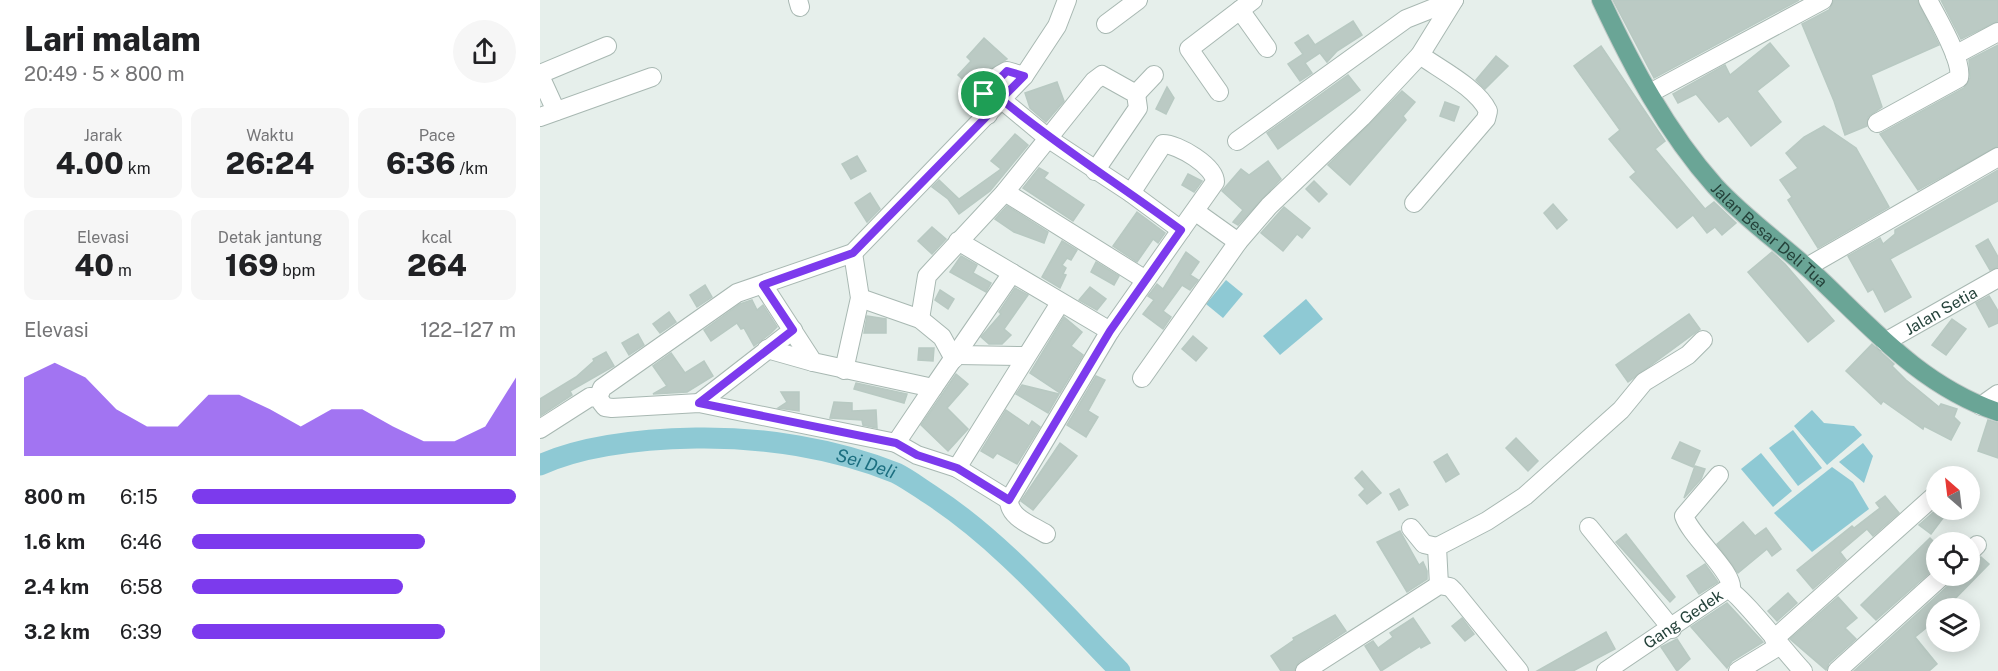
<!DOCTYPE html>
<html lang="id">
<meta charset="utf-8">
<style>
:root{--surface:#fff;--page:#f6f6f6;--text:#202124;--muted:#757577;--accent:#7c3aed}
body{margin:0;font-family:"Public Sans",sans-serif;background:var(--page);color:var(--text);height:100vh;display:flex;flex-direction:column;font-size:22px;white-space:nowrap}
*{box-sizing:border-box;margin:0}
p{font-size:20px;color:var(--muted)}
.icon{flex:none;width:33px;height:33px;fill:none;stroke:currentColor;stroke-width:2;stroke-linecap:round;stroke-linejoin:round}
.map{position:relative;flex:1;overflow:hidden}
.side{display:flex;flex-direction:column;background:var(--surface);width:540px}
.side>*{flex:none}
.needle{width:39px;rotate:332deg}
.controls{position:absolute;left:1386px;top:466px;display:grid;gap:12px}
.controls a{display:grid;place-items:center;width:54px;height:54px;border-radius:50%;background:var(--surface);box-shadow:0 3px 15px #0003;font-size:30px}
.pin{position:absolute;display:grid;place-items:center;width:51px;height:51px;color:#fff;margin:-26px;border:3px solid #fff;border-radius:50%;box-shadow:0 2px 6px #0007}
.round{display:grid;place-items:center;flex:none;width:63px;height:63px;border-radius:32px;background:var(--page)}
.summary{display:flex;align-items:center;justify-content:space-between;height:102px;padding:0 24px}
h1{font-size:33px;font-weight:800;line-height:45px}
.figures{display:grid;grid-template-columns:repeat(3,1fr);gap:9px;height:102px;padding:6px 24px}
.figures div{display:grid;align-content:center;border-radius:12px;background:var(--page);text-align:center}
.figures b{font-size:30px;font-weight:800}
.figures small{font-size:16px;font-weight:400}
.figures p{font-size:16px}
.chart{height:168px;padding:12px 24px}
.chart p{display:flex;justify-content:space-between}
.chart svg{width:100%;height:108px;margin-top:6px;fill:var(--accent);opacity:.7}
ul{padding:0 24px;list-style:none;font-size:20px}
li{display:grid;grid-template-columns:96px 72px 1fr;align-items:center;height:45px}
li i{height:15px;border-radius:8px;background:var(--accent)}
main{display:flex;flex:1;min-height:0}
.map>svg:first-child{display:block}
.water{fill:#8ec9d4}
.lines{fill:none;stroke-linecap:round;stroke-linejoin:round}
.river{stroke:#8ec9d4;stroke-width:21}
.building{fill:#bbcac4;stroke:#b8c9c2;stroke-width:1.5}
.minor-casing{stroke:#a8b8b2;stroke-width:20}
.major-casing{stroke:#c2cac8;stroke-width:20}
.minor{stroke:#fff;stroke-width:18}
.major{stroke:#6aa596;stroke-width:18}
.route-casing{stroke:#fff;stroke-width:12}
.route{stroke:#7c3aed;stroke-width:8}
.labels{text-anchor:middle;dominant-baseline:central;stroke-width:4.5;stroke-linejoin:round;paint-order:stroke}
.street-label{font-size:16px;fill:#24423a;stroke:#f7fbf9}
.water-label{font-size:18px;font-style:italic;fill:#1c6f80;stroke:#f7fbf9}
</style>
<main>
<section class="side">
<div class="summary"><div><h1>Lari malam</h1><p>20:49 · 5 × 800 m</p></div><a class="round"><svg class="icon" aria-label="share" viewBox="0 0 24 24"><path d="M12 15V3M7 8l5-5 5 5M5 13v7h14v-7"/></svg></a></div>
<div class="figures">
<div><p>Jarak</p><b>4.00<small> km</small></b></div>
<div><p>Waktu</p><b>26:24</b></div>
<div><p>Pace</p><b>6:36<small> /km</small></b></div>
</div>
<div class="figures">
<div><p>Elevasi</p><b>40<small> m</small></b></div>
<div><p>Detak jantung</p><b>169<small> bpm</small></b></div>
<div><p>kcal</p><b>264</b></div>
</div>
<div class="chart"><p><span>Elevasi</span>122–127 m</p>
<svg viewBox="0 0 160 44" preserveAspectRatio="none"><path d="M0 44V12L10 6L20 12L30 25L40 32L50 32L60 19L70 19L80 25L90 32L100 25L110 25L120 32L130 38L140 38L150 32L160 12V44z"/></svg>
</div>
<ul>
<li><b>800 m</b>6:15<i style="width:100%"></i></li>
<li><b>1.6 km</b>6:46<i style="width:72%"></i></li>
<li><b>2.4 km</b>6:58<i style="width:65%"></i></li>
<li><b>3.2 km</b>6:39<i style="width:78%"></i></li>
</ul>
</section>
<div class="map">
<svg width="1458" height="671" viewBox="0 0 1458 671">
<rect width="100%" height="100%" fill="#e6efeb"/>
<g class="water">
<polygon points="686,280 703,294 683,318 666,304"/>
<polygon points="766,299 783,319 740,355 723,336"/>
<polygon points="1272,410 1284,423 1314,426 1322,435 1287,465 1254,426"/>
<polygon points="1253,430 1282,468 1258,486 1229,448"/>
<polygon points="1323,443 1333,456 1324,483 1299,462"/>
<polygon points="1221,453 1252,491 1233,507 1201,469"/>
<polygon points="1292,467 1313,482 1329,509 1272,552 1234,513"/>
</g>
<g class="lines">
<path class="river" id="s1" d="M0,465C46,444 106,439 156,438C222,437 294,448 356,473C368,479 380,488 391,495C463,542 520,610 580,671"/>
</g>
<g class="building">
<polygon points="1073,0 1259,0 1114,78"/>
<polygon points="1294,0 1377,0 1399,45 1331,75 1342,107 1328,117 1327,126 1305,135 1294,101 1262,24 1289,10"/>
<polygon points="1401,0 1458,0 1458,21 1421,39"/>
<polygon points="813,21 822,35 797,51 787,62 780,53 765,63 772,73 760,81 748,64 763,54 755,43 768,35 775,45"/>
<polygon points="444,38 467,59 446,72 435,91 418,75 431,61 427,57"/>
<polygon points="1230,43 1249,66 1217,91 1241,122 1211,146 1188,116 1179,122 1156,94 1138,103 1133,94 1185,65 1190,75"/>
<polygon points="1458,45 1458,146 1378,190 1340,134 1424,88 1430,78 1429,60"/>
<polygon points="1061,46 1125,141 1115,149 1165,209 1174,202 1196,223 1182,235 1175,227 1167,233 1153,215 1137,228 1090,177 1096,172 1069,139 1080,130 1034,66"/>
<polygon points="956,56 968,66 945,89 936,80"/>
<polygon points="808,75 820,90 738,149 727,133"/>
<polygon points="517,82 524,101 506,122 490,108 485,93"/>
<polygon points="627,87 634,98 626,114 616,109"/>
<polygon points="862,91 875,102 863,116 866,120 810,185 788,165"/>
<polygon points="905,102 919,107 914,121 900,116"/>
<polygon points="1284,126 1316,148 1349,207 1278,248 1248,200 1252,197 1240,180 1258,168 1246,153 1264,137"/>
<polygon points="475,134 488,145 450,191 419,214 408,199 392,187 399,180 419,199 461,169 451,161"/>
<polygon points="317,156 326,171 311,179 302,164"/>
<polygon points="728,161 741,179 698,225 693,222 703,210 682,191 701,169 709,175"/>
<polygon points="499,168 508,173 504,178 544,205 533,221 483,188"/>
<polygon points="1458,170 1458,201 1350,259 1371,297 1345,312 1333,289 1328,292 1308,256 1340,238 1343,244 1355,234 1355,230"/>
<polygon points="648,174 662,181 654,192 642,185"/>
<polygon points="774,181 787,194 779,202 766,189"/>
<polygon points="330,193 340,209 327,222 315,203"/>
<polygon points="1013,204 1027,220 1017,229 1004,213"/>
<polygon points="467,206 508,232 504,243 474,232 455,219"/>
<polygon points="744,207 770,228 762,238 757,234 743,251 721,233"/>
<polygon points="597,212 625,233 618,243 613,239 597,262 573,246"/>
<polygon points="392,227 406,239 392,254 378,241"/>
<polygon points="1448,239 1458,257 1458,267 1450,270 1436,246"/>
<polygon points="522,241 537,250 531,260 527,258 522,265 526,268 523,274 526,275 520,288 502,277"/>
<polygon points="646,252 659,262 650,275 658,280 650,290 642,285 623,311 631,317 623,329 603,314 614,300 608,296 617,284 623,289"/>
<polygon points="1232,252 1245,264 1294,321 1268,342 1208,272"/>
<polygon points="421,256 437,265 433,273 451,283 446,292 410,272"/>
<polygon points="556,262 579,276 574,285 551,272"/>
<polygon points="165,285 172,297 157,307 150,295"/>
<polygon points="550,287 566,299 557,310 539,300"/>
<polygon points="475,288 488,295 464,329 471,335 462,344 449,344 441,337 461,314 459,312"/>
<polygon points="400,290 414,299 408,309 395,300"/>
<polygon points="1449,296 1458,311 1458,323 1449,327 1436,303"/>
<polygon points="212,300 217,310 223,305 237,327 231,333 214,346 204,328 201,329 197,323 171,341 164,330 200,304"/>
<polygon points="129,312 136,322 120,333 113,324"/>
<polygon points="1149,314 1160,329 1088,382 1076,365"/>
<polygon points="327,316 346,319 346,333 324,333"/>
<polygon points="524,317 542,332 531,346 543,355 520,393 490,373"/>
<polygon points="1412,319 1426,329 1406,355 1392,345"/>
<polygon points="98,334 104,345 89,355 82,343"/>
<polygon points="653,336 667,348 656,361 642,349"/>
<polygon points="1332,344 1354,364 1352,366 1366,380 1399,407 1401,404 1417,409 1414,417 1420,423 1411,440 1384,426 1383,429 1343,401 1341,404 1306,371"/>
<polygon points="379,348 394,348 393,361 378,360"/>
<polygon points="66,352 74,366 30,391 32,395 0,416 0,399 36,377 54,361 53,359"/>
<polygon points="131,353 145,373 164,361 173,376 147,392 113,394 127,386 113,366"/>
<polygon points="416,374 428,384 407,408 428,429 408,451 381,425"/>
<polygon points="556,376 565,380 548,411 558,417 546,437 527,425"/>
<polygon points="316,383 367,394 364,403 314,389"/>
<polygon points="482,385 519,394 508,413 476,394"/>
<polygon points="241,392 259,392 259,411 238,408 247,402"/>
<polygon points="294,402 312,403 312,411 336,410 337,428 323,425 322,420 290,418"/>
<polygon points="466,410 489,426 492,421 500,427 477,464 457,453 453,458 441,451"/>
<polygon points="1448,420 1458,423 1458,458 1438,451"/>
<polygon points="976,438 998,461 988,471 966,448"/>
<polygon points="1140,442 1160,451 1153,467 1132,458"/>
<polygon points="520,443 537,456 493,510 481,501"/>
<polygon points="907,454 919,474 906,482 894,462"/>
<polygon points="1155,466 1165,469 1161,479 1144,498"/>
<polygon points="822,471 841,493 827,504 819,495 825,489 815,478"/>
<polygon points="859,489 868,505 859,510 850,494"/>
<polygon points="1345,496 1359,513 1333,536 1327,529 1300,552 1306,560 1273,589 1257,570 1312,526 1314,528 1340,508 1336,503"/>
<polygon points="1396,510 1409,510 1391,534 1379,525"/>
<polygon points="1203,522 1215,536 1226,528 1241,549 1232,556 1227,549 1198,573 1177,544"/>
<polygon points="860,531 879,565 883,562 887,571 887,579 867,592 837,542"/>
<polygon points="1086,534 1135,597 1130,602 1076,542"/>
<polygon points="1390,538 1396,544 1396,567 1336,620 1321,605"/>
<polygon points="1441,557 1449,564 1405,609 1396,609 1396,620 1375,637 1397,664 1389,671 1314,671 1410,584 1413,576 1430,576 1430,563"/>
<polygon points="1165,564 1178,582 1159,594 1147,576"/>
<polygon points="1248,593 1257,603 1237,621 1228,611"/>
<polygon points="1298,597 1317,618 1305,628 1316,639 1289,663 1286,670 1250,639"/>
<polygon points="1187,603 1223,642 1192,661 1187,668 1151,627"/>
<polygon points="795,615 806,631 759,662 754,671 741,671 731,656 754,640 753,638"/>
<polygon points="873,618 890,643 881,648 880,646 841,671 825,646 833,641 838,648 853,637 850,633"/>
<polygon points="922,618 934,634 925,641 912,626"/>
<polygon points="1066,632 1075,649 1033,671 997,671"/>
<polygon points="1137,639 1150,659 1137,671 1121,647"/>
</g>
<g class="lines">
<g class="minor-casing">
<g id="minor">
<polyline points="258,0 260,7"/>
<polyline points="700,10 727,48"/>
<polyline points="566,24 598,0"/>
<polyline points="1415,55 1458,32"/>
<polyline points="0,74 67,46"/>
<polyline points="0,76 16,111"/>
<polyline points="679,92 649,49 713,0"/>
<polyline points="1110,93 1283,0"/>
<polyline points="596,94 614,75"/>
<path d="M448,115C442,94 446,81 467,71L484,76"/>
<polyline points="0,117 112,77"/>
<path d="M1337,123L1419,78C1423,60 1397,18 1388,0"/>
<polyline points="697,141 866,19 914,0"/>
<polyline points="465,192 604,279"/>
<path d="M591,193L623,144C638,144 675,166 675,182L641,230"/>
<path d="M874,203L946,119L948,111C937,88 901,70 880,55"/>
<polyline points="656,212 698,242"/>
<polyline points="418,241 570,331 641,230 591,193 509,139 461,99"/>
<polyline points="1267,267 1458,157"/>
<polyline points="223,285 273,362 393,388 356,443 377,455 417,468 469,500"/>
<polyline points="320,298 380,319 402,337 414,359"/>
<polyline points="380,319 387,276 465,192 554,81 562,75 596,94 598,108 555,171"/>
<path id="s2" d="M1345,342L1458,278"/>
<polyline points="227,349 273,362"/>
<polyline points="417,355 484,356"/>
<polyline points="304,370 320,298 313,253"/>
<polyline points="602,378 698,242 729,206 822,117 880,55 914,0"/>
<polyline points="393,388 472,273"/>
<polyline points="58,398 62,388 197,293 313,253 484,76 517,26 527,0"/>
<polyline points="159,403 253,330"/>
<polyline points="1441,406 1458,394"/>
<polyline points="0,429 50,397 58,398 65,407 72,408 159,403 356,443"/>
<polyline points="417,468 520,303"/>
<path d="M1179,475L1144,516C1151,537 1195,573 1191,590"/>
<polyline points="1049,527 1132,629"/>
<polyline points="871,528 884,544 897,547"/>
<path d="M506,534C492,525 469,518 469,500L570,331"/>
<polyline points="1430,552 1437,545"/>
<polyline points="899,585 897,547 947,521 985,496 1081,410 1104,382 1148,355 1163,340"/>
<polyline points="1234,639 1393,497"/>
<polyline points="765,671 899,585 910,587 914,591 979,671"/>
<path id="s3" d="M1066,671L1187,589C1198,591 1250,658 1263,671"/>
<polyline points="1198,671 1239,646"/>
<polyline points="1297,671 1402,576"/>
</g>
</g>
<g class="major-casing">
<g id="major">
<path id="s4" d="M1061,0C1092,66 1126,131 1175,186C1208,222 1249,249 1284,283C1338,335 1385,387 1458,412"/>
</g>
</g>
<use href="#minor" class="minor"/>
<use href="#major" class="major"/>
</g>
<g class="lines">
<g class="route-casing">
<path id="route" d="M467,71L484,76L461,99C519,147 580,185 641,230L570,331L469,500L417,468L377,455L356,443L159,403L253,330L223,285L313,253L448,115L444,94Z"/>
</g>
<use href="#route" class="route"/>
</g>
<g class="labels">
<g class="street-label">
<text stroke="none"><textPath href="#s4" startOffset="292">Jalan Besar Deli Tua</textPath></text>
<text stroke="none"><textPath href="#s2" startOffset="64">Jalan Setia</textPath></text>
<text stroke="none"><textPath href="#s3" startOffset="93">Gang Gedek</textPath></text>
</g>
<g class="water-label">
<text stroke="none"><textPath href="#s1" startOffset="332">Sei Deli</textPath></text>
</g>
</g>
</svg>
<div class="controls">
<a><svg class="needle" viewBox="-14 -14 28 28"><path d="M0-13l5 13h-10z" fill="#e53935"/><path d="M0 13l5-13h-10z" fill="#757577"/></svg></a>
<a><svg class="icon" aria-label="locate" viewBox="0 0 24 24"><circle cx="12" cy="12" r="6"/><path d="M12 2v4M12 18v4M2 12h4M18 12h4"/></svg></a>
<a><svg class="icon" aria-label="layers" viewBox="0 0 24 24"><path d="M12 4l9 5-9 5-9-5zM3 14l9 5 9-5"/></svg></a>
</div>
<div class="pin" style="left:444px;top:94px;background:#1e9e55"><svg class="icon" aria-label="arrive" viewBox="0 0 24 24"><path d="M6 21V4h12l-3 4 3 4H6"/></svg></div>
</div>
</main>
